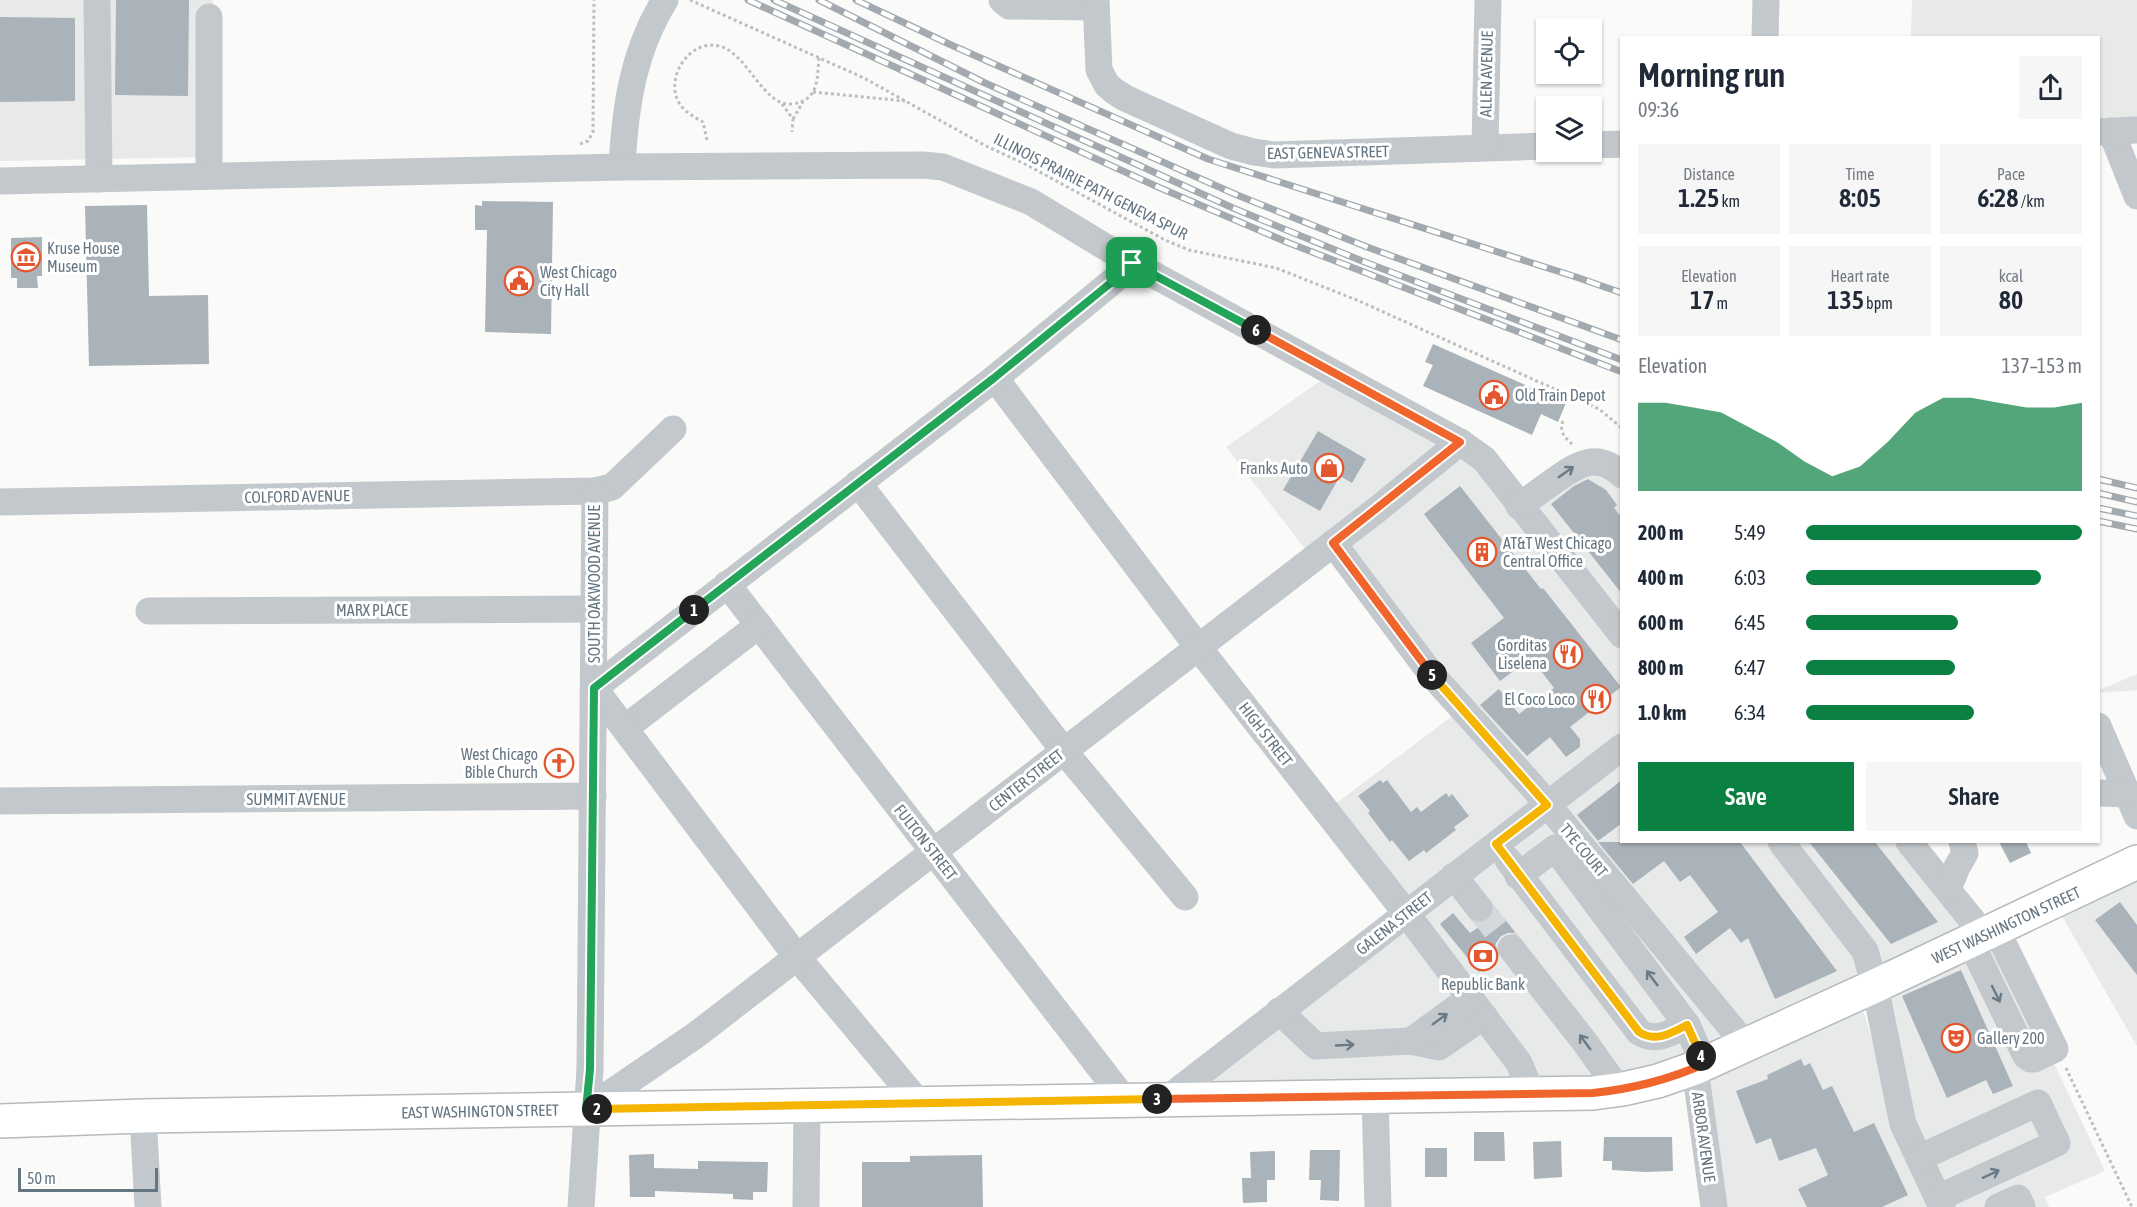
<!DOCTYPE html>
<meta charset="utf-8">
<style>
:root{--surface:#fff;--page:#f6f6f7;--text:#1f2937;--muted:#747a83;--accent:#0b8043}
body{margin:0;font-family:"Asap Condensed",sans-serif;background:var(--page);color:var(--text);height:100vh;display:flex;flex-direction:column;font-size:22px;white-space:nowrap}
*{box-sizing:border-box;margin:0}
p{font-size:20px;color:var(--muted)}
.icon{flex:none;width:33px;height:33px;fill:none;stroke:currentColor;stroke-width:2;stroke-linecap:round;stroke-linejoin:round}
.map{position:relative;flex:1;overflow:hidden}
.sheet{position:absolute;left:1620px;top:36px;width:480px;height:807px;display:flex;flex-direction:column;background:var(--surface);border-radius:0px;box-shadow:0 2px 4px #0004}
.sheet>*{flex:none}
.fabs{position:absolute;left:1536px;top:18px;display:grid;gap:12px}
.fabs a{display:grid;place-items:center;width:66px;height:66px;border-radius:0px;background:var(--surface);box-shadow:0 2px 4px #0004;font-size:30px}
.scale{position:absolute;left:18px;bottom:15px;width:140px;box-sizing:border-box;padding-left:6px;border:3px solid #657683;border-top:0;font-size:16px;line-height:21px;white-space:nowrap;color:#657683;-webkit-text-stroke:4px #fff;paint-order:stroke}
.pin{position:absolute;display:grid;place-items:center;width:51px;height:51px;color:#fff;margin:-26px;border-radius:12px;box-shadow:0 3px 9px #0006}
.km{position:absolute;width:30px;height:30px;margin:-15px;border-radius:50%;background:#222;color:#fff;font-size:16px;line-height:30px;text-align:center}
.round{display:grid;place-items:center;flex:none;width:63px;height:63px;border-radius:0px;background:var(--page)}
.headline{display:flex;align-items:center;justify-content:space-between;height:102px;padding:0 18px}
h1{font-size:33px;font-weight:600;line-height:45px}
.figures{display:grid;grid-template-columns:repeat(3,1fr);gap:9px;height:102px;padding:6px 18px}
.figures div{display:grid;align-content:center;border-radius:0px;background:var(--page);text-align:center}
.figures b{font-size:26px;font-weight:600}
.figures small{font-size:16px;font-weight:400}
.figures p{font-size:16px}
.chart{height:168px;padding:12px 18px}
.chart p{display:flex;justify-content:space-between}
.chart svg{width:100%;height:108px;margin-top:6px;fill:var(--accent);opacity:.7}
.primary-button{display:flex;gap:12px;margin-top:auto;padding:12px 18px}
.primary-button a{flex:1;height:69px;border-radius:0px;background:var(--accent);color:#fff;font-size:24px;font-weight:600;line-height:69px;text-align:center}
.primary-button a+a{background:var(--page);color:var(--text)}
ul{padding:0 18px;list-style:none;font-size:20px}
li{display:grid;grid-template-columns:96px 72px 1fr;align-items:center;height:45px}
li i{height:15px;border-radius:8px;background:var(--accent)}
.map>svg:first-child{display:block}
.built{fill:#e8e9e9}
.building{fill:#aab3b9}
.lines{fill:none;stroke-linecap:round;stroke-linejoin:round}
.minor-tunnel{stroke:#d5d9db;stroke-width:27;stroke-dasharray:27 14;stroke-linecap:butt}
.major-casing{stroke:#b5babe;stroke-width:36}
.path{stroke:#bbbfc2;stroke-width:3;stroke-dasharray:3 3;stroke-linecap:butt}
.minor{stroke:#c3c8cc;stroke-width:27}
.major{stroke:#fff;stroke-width:33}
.rail-casing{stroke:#a2aab0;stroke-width:7}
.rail{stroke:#fff;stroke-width:4.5;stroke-dasharray:14;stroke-linecap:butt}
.oneway{stroke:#6a7a87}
.split-1-casing{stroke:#fff;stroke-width:12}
.split-2-casing{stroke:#fff;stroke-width:12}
.split-3-casing{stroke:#fff;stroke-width:12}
.split-4-casing{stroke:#fff;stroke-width:12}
.split-5-casing{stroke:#fff;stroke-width:12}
.split-6-casing{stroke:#fff;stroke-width:12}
.split-7-casing{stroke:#fff;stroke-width:12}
.split-1{stroke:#22a559;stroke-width:8}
.split-2{stroke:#22a559;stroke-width:8}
.split-3{stroke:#f5b400;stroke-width:8}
.split-4{stroke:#f0652b;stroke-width:8}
.split-5{stroke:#f5b400;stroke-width:8}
.split-6{stroke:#f0652b;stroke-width:8}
.split-7{stroke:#22a559;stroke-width:8}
.labels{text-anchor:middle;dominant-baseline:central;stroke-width:6;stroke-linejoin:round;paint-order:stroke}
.street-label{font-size:16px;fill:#657683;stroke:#fff}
.poi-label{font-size:16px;fill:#657683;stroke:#fff;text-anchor:start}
</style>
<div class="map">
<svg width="2137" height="1207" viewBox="0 0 2137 1207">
<rect width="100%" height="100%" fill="#fafaf8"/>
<g class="built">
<polygon points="0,0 213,0 209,157 0,161"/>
<polygon points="1912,0 2137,0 2137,124 2099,125 2098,38 1911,38"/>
<polygon points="1326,377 1450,443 1309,554 1226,447"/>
<polygon points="1460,442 1519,506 1576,465 1622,475 1622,842 1904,842 1978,937 1745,1044 1333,543"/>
<polygon points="2137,674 2137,690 2099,693 2099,690"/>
<polygon points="1463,708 1542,804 1407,906 1330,808"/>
<polygon points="1547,812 1738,1042 1681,1069 1535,1088 1412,913"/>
<polygon points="2137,873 2137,1046 2059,911"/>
<polygon points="1405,921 1525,1089 1181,1094"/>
<polygon points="1994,936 2105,1171 2045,1197 2049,1207 1947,1207 1870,994"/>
<polygon points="1860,1000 1898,1126 1935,1207 1718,1207 1701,1071"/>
</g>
<g class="building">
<polygon points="116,0 189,0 188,96 115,95"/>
<polygon points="0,17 75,18 75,101 0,102"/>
<polygon points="482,201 553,202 551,334 485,332 487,230 475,230 475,205 482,206"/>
<polygon points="147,205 149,296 208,295 209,364 89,366 85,206"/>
<polygon points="42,237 42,276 37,276 38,288 17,288 17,278 11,278 11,238"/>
<polygon points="1433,344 1566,403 1558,422 1541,414 1532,435 1423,386 1433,365 1425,362"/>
<polygon points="1318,431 1366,459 1352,483 1340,476 1320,511 1283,490"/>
<polygon points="1588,479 1606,490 1617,505 1614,508 1622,518 1622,594 1551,504 1574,486"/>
<polygon points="1460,486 1541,589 1543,588 1621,687 1570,727 1580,739 1580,747 1566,757 1550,737 1527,756 1480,705 1499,689 1519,714 1554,688 1531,658 1500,681 1471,643 1504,618 1424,514"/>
<polygon points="1380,780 1383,783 1387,780 1411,812 1417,807 1421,812 1446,793 1449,797 1452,794 1469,816 1454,827 1456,830 1426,853 1424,850 1409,861 1392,840 1390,842 1368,813 1370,811 1358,796"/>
<polygon points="1622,780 1622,823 1598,841 1577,815"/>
<polygon points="1598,842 1740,842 1837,971 1775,999 1748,938 1741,943 1730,928 1696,954 1684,937 1718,912 1690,875 1680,882 1664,861 1633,884"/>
<polygon points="1809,842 1875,842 1938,922 1891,944"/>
<polygon points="1999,842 2026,842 2031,853 2010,863"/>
<polygon points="2120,902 2137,925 2137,975 2095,920"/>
<polygon points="1498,911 1516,933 1508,933 1501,936 1496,943 1495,950 1498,957 1479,972 1440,924 1453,913 1470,933 1489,920"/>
<polygon points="1961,970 2013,1086 1993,1094 1986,1080 1947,1098 1902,996"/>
<polygon points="1801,1059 1804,1066 1810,1063 1823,1090 1832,1086 1854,1132 1874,1123 1908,1195 1882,1207 1807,1207 1798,1189 1828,1175 1816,1148 1779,1161 1771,1138 1756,1144 1736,1091 1768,1079 1767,1075"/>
<polygon points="1474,1132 1504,1132 1505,1161 1474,1161"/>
<polygon points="1604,1137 1672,1137 1673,1171 1645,1172 1612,1170 1612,1161 1603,1161"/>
<polygon points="1561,1141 1562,1177 1534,1179 1533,1142"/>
<rect x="1425" y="1148" width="22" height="29"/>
<polygon points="1310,1150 1340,1150 1339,1201 1320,1200 1321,1180 1309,1180"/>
<polygon points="1275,1151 1275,1180 1267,1180 1267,1202 1243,1203 1242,1178 1251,1178 1250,1152"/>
<polygon points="654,1154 654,1168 698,1169 698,1161 768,1162 767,1192 753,1192 753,1200 733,1199 733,1194 655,1191 655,1197 630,1197 629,1155"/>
<polygon points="982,1155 983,1207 862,1207 862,1162 910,1162 910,1156"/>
</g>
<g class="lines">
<polyline class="minor-tunnel" points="1479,908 1511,948"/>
<g class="major-casing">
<polyline id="major" points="0,1121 143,1116 1593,1093 1623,1089 1658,1081 1695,1068 1875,986 2137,862"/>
</g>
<g class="path">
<polyline points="690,0 864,78 986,146 1027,165 1165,240 1189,250 1276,268 1359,301 1599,409 1622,428"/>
<polyline points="813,92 905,101"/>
<polyline points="782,104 793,119 792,132"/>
<polyline points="793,119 803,102"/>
<path d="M707,140L703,122C694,117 683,111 678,101C666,77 689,39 719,46C748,53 763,107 792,104C819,101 817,79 819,58"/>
<polyline points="580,144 588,141 593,132 594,0"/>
<path d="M1563,421C1559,431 1564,437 1572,444"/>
<polyline points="2066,1068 2132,1207"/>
</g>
<g class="minor">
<polyline points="97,0 99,179"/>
<polyline points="1002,0 1009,6 1096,7"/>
<polyline points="1096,0 1099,70 1107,85 1114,91 1125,98 1231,146 1254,152 1274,155 1546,146"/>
<polyline points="209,17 209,176"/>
<polyline points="1765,38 1766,0"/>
<polyline points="2111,131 2137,196"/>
<polyline points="2098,132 2137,130"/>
<polyline points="1592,145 1622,144"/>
<polyline points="1485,147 1488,0"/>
<path d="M622,167C625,108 633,51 665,0"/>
<polyline points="0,181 622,167 923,165 943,167 1031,202 1132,263 1460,442 1484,459 1622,635"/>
<polyline points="995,378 1198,647 1406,913 1519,1063 1532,1094"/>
<polyline points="858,483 1064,751 1185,897"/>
<polyline points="0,502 595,491 612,487 673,429"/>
<path d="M1519,506C1531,498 1542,489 1554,481C1578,464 1597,451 1622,475"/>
<polyline points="1333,543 1432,675 1533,787 1745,1044"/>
<polyline points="727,584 1124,1099"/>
<polyline points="149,611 594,609"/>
<polyline points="2098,726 2137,816"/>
<polyline points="625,728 759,625"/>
<polyline points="2098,793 2128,794"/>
<polyline points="0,801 593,796"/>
<polyline points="1781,842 1865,951 1875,986 1903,1124 1942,1207"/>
<polyline points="1909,842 1984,935"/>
<path d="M1508,860L1639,1032C1656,1043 1670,1033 1687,1025"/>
<polyline points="1454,876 1479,908"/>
<polyline points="1518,876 1555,848 1687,1025 1704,1064"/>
<polyline points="1948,889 1957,867 1965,853 1962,842"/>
<polyline points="1970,941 2026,1056 2030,1059 2034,1059 2055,1049 1996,929"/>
<polyline points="1511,948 1584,1041 1619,1090"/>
<polyline points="1279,1011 1316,1046 1411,1041 1439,1047 1484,1016"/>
<polyline points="1411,1041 1470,998"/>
<polyline points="1695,1068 1714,1207"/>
<polyline points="1375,1095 1378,1207"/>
<polyline points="1167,1099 1622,747"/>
<polyline points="919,1103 797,957 594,688 995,378 1113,281 1132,263"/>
<polyline points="586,1110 696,1035 1379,508 1460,442"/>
<polyline points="143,1116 148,1207"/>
<polyline points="1919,1158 2038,1103 2057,1143 1938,1198"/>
<polyline points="581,1207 590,1069 595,491"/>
<polyline points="806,1207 807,1105"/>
<polyline points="1998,1207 2018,1198 2022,1207"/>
</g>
<use href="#major" class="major"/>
<g class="rail-casing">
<g id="rail">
<polyline points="748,0 1158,187 1289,243 1622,372"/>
<polyline points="774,0 1233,208 1362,261 1622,360"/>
<polyline points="819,0 985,83 1237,195 1367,247 1622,340"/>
<polyline points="856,0 949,44 1208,159 1576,277 1622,293"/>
<polyline points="2098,479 2137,488"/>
<polyline points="2098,493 2137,502"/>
<polyline points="2098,508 2137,516"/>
<polyline points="2098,521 2137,529"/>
</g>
</g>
<use href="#rail" class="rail"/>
</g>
<defs><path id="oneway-shaft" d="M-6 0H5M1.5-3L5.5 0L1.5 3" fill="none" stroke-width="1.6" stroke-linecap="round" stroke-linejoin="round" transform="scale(1.5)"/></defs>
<g class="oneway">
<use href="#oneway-shaft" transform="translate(1566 472) rotate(-35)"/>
<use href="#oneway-shaft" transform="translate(1652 978) rotate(-127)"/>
<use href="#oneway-shaft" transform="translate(1996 994) rotate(64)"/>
<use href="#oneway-shaft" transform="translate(1440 1019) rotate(-36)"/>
<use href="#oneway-shaft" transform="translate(1585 1042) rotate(-126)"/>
<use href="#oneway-shaft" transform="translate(1345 1045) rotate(-3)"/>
<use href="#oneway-shaft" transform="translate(1991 1174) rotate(-25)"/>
</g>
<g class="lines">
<g class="split-1-casing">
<polyline id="split-1" points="694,610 994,378 1113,281 1132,263"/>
</g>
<g class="split-2-casing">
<polyline id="split-2" points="597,1109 586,1110 590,1069 594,688 694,610"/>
</g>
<g class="split-3-casing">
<polyline id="split-3" points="597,1109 1157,1099"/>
</g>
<g class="split-4-casing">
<path id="split-4" d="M1157,1099L1593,1093C1631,1089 1668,1080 1704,1064L1701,1056"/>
</g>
<g class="split-5-casing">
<path id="split-5" d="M1432,675L1547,805L1496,844L1639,1032C1656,1043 1671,1033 1687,1025L1701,1056"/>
</g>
<g class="split-6-casing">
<polyline id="split-6" points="1256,330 1460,442 1333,543 1432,675"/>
</g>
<g class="split-7-casing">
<polyline id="split-7" points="1132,263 1256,330"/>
</g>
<use href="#split-1" class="split-1"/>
<use href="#split-2" class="split-2"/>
<use href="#split-3" class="split-3"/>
<use href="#split-4" class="split-4"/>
<use href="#split-5" class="split-5"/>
<use href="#split-6" class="split-6"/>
<use href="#split-7" class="split-7"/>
</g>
<defs>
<g id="museum-ring" transform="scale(1.5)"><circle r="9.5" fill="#fff" stroke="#e4572e" stroke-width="1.5"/><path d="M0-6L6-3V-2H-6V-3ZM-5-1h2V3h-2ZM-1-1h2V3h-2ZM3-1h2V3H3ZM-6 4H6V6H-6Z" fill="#e4572e"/></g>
<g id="civic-ring" transform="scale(1.5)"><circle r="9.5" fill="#fff" stroke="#e4572e" stroke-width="1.5"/><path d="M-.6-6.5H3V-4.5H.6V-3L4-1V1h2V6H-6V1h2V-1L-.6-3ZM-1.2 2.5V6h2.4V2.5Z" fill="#e4572e"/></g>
<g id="shop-ring" transform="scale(1.5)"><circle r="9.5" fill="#fff" stroke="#e4572e" stroke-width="1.5"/><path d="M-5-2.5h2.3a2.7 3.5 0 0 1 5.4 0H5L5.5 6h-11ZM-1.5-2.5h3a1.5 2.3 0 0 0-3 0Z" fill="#e4572e"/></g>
<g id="building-ring" transform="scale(1.5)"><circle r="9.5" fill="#fff" stroke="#e4572e" stroke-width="1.5"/><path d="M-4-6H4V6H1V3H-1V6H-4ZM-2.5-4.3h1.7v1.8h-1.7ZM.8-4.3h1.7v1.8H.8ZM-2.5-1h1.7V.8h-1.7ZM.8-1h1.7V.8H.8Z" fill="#e4572e"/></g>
<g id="restaurant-ring" transform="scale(1.5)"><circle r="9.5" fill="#fff" stroke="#e4572e" stroke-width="1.5"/><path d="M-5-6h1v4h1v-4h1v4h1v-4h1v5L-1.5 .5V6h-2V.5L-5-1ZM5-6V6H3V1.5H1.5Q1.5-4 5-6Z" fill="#e4572e"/></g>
<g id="church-ring" transform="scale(1.5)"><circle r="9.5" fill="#fff" stroke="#e4572e" stroke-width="1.5"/><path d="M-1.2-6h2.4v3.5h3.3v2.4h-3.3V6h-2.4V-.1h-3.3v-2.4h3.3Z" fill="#e4572e"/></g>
<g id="bank-ring" transform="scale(1.5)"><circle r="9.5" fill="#fff" stroke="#e4572e" stroke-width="1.5"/><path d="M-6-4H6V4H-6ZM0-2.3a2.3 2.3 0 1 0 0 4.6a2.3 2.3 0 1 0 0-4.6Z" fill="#e4572e"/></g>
<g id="theatre-ring" transform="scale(1.5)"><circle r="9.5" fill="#fff" stroke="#e4572e" stroke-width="1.5"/><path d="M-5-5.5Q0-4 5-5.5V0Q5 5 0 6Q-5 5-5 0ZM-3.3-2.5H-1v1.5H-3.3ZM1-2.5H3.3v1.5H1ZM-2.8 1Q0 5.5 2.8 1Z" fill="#e4572e"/></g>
</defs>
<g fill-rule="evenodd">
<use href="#museum-ring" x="26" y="257"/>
<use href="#civic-ring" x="519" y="281"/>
<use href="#civic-ring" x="1494" y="395"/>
<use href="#shop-ring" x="1329" y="468"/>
<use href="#building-ring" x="1482" y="552"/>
<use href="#restaurant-ring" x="1568" y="654"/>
<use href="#restaurant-ring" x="1596" y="699"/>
<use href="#church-ring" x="559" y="763"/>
<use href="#bank-ring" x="1483" y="956"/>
<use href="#theatre-ring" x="1956" y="1038"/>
</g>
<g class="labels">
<g class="street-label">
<text transform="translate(1486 74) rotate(-89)">ALLEN AVENUE</text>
<text transform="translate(1328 152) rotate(-1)">EAST GENEVA STREET</text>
<text transform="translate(1091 186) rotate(27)">ILLINOIS PRAIRIE PATH GENEVA SPUR</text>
<text transform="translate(297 496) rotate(-1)">COLFORD AVENUE</text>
<text transform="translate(594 584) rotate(-90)">SOUTH OAKWOOD AVENUE</text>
<text x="372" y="610">MARX PLACE</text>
<text transform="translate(1266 734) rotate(52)">HIGH STREET</text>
<text transform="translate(1026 780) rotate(-38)">CENTER STREET</text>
<text x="296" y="799">SUMMIT AVENUE</text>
<text transform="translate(926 842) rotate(52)">FULTON STREET</text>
<text transform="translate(1584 850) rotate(50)">TYE COURT</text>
<text transform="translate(1394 923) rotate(-38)">GALENA STREET</text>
<text transform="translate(2006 925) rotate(-25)">WEST WASHINGTON STREET</text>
<text transform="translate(480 1111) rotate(-1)">EAST WASHINGTON STREET</text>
<text transform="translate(1704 1137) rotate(82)">ARBOR AVENUE</text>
</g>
<g class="poi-label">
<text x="47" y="248">Kruse House<tspan x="47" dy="18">Museum</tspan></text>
<text x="540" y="272">West Chicago<tspan x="540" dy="18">City Hall</tspan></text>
<text x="1515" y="395">Old Train Depot</text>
<text x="1308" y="468" text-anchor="end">Franks Auto</text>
<text x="1503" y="543">AT&amp;T West Chicago<tspan x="1503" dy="18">Central Office</tspan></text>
<text x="1547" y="645" text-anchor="end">Gorditas<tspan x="1547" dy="18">Liselena</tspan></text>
<text x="1575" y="699" text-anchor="end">El Coco Loco</text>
<text x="538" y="754" text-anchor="end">West Chicago<tspan x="538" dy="18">Bible Church</tspan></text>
<text x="1483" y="984" text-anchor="middle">Republic Bank</text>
<text x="1977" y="1038">Gallery 200</text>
</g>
</g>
</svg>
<div class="fabs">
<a><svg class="icon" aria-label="locate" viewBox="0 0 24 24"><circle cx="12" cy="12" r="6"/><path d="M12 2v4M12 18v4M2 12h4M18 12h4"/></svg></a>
<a><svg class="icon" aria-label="layers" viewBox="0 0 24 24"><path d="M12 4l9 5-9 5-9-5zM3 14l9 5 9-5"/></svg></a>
</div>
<div class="scale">50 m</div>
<div class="pin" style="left:1132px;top:263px;background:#1e9e55"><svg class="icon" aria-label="arrive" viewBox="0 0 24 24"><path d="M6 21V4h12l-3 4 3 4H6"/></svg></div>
<b class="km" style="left:694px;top:610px">1</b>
<b class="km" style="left:597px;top:1109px">2</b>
<b class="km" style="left:1157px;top:1099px">3</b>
<b class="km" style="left:1701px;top:1056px">4</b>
<b class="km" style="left:1432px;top:675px">5</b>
<b class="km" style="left:1256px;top:330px">6</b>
<section class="sheet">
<div class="headline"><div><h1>Morning run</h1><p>09:36</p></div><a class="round"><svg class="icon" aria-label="share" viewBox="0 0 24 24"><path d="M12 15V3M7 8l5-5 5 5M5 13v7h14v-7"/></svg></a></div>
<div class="figures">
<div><p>Distance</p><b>1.25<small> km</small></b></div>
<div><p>Time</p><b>8:05</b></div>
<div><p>Pace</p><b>6:28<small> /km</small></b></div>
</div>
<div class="figures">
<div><p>Elevation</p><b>17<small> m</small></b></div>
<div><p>Heart rate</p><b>135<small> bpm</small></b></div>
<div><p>kcal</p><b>80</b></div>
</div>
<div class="chart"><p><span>Elevation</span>137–153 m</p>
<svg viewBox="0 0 160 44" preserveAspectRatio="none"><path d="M0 44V8L10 8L20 10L30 12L40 18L50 24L60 32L70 38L80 34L90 24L100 12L110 6L120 6L130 8L140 10L150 10L160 8V44z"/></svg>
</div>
<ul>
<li><b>200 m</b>5:49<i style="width:100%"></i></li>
<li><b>400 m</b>6:03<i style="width:85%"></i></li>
<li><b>600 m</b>6:45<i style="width:55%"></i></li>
<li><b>800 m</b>6:47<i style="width:54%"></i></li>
<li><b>1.0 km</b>6:34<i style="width:61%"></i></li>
</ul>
<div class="primary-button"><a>Save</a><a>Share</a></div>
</section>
</div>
